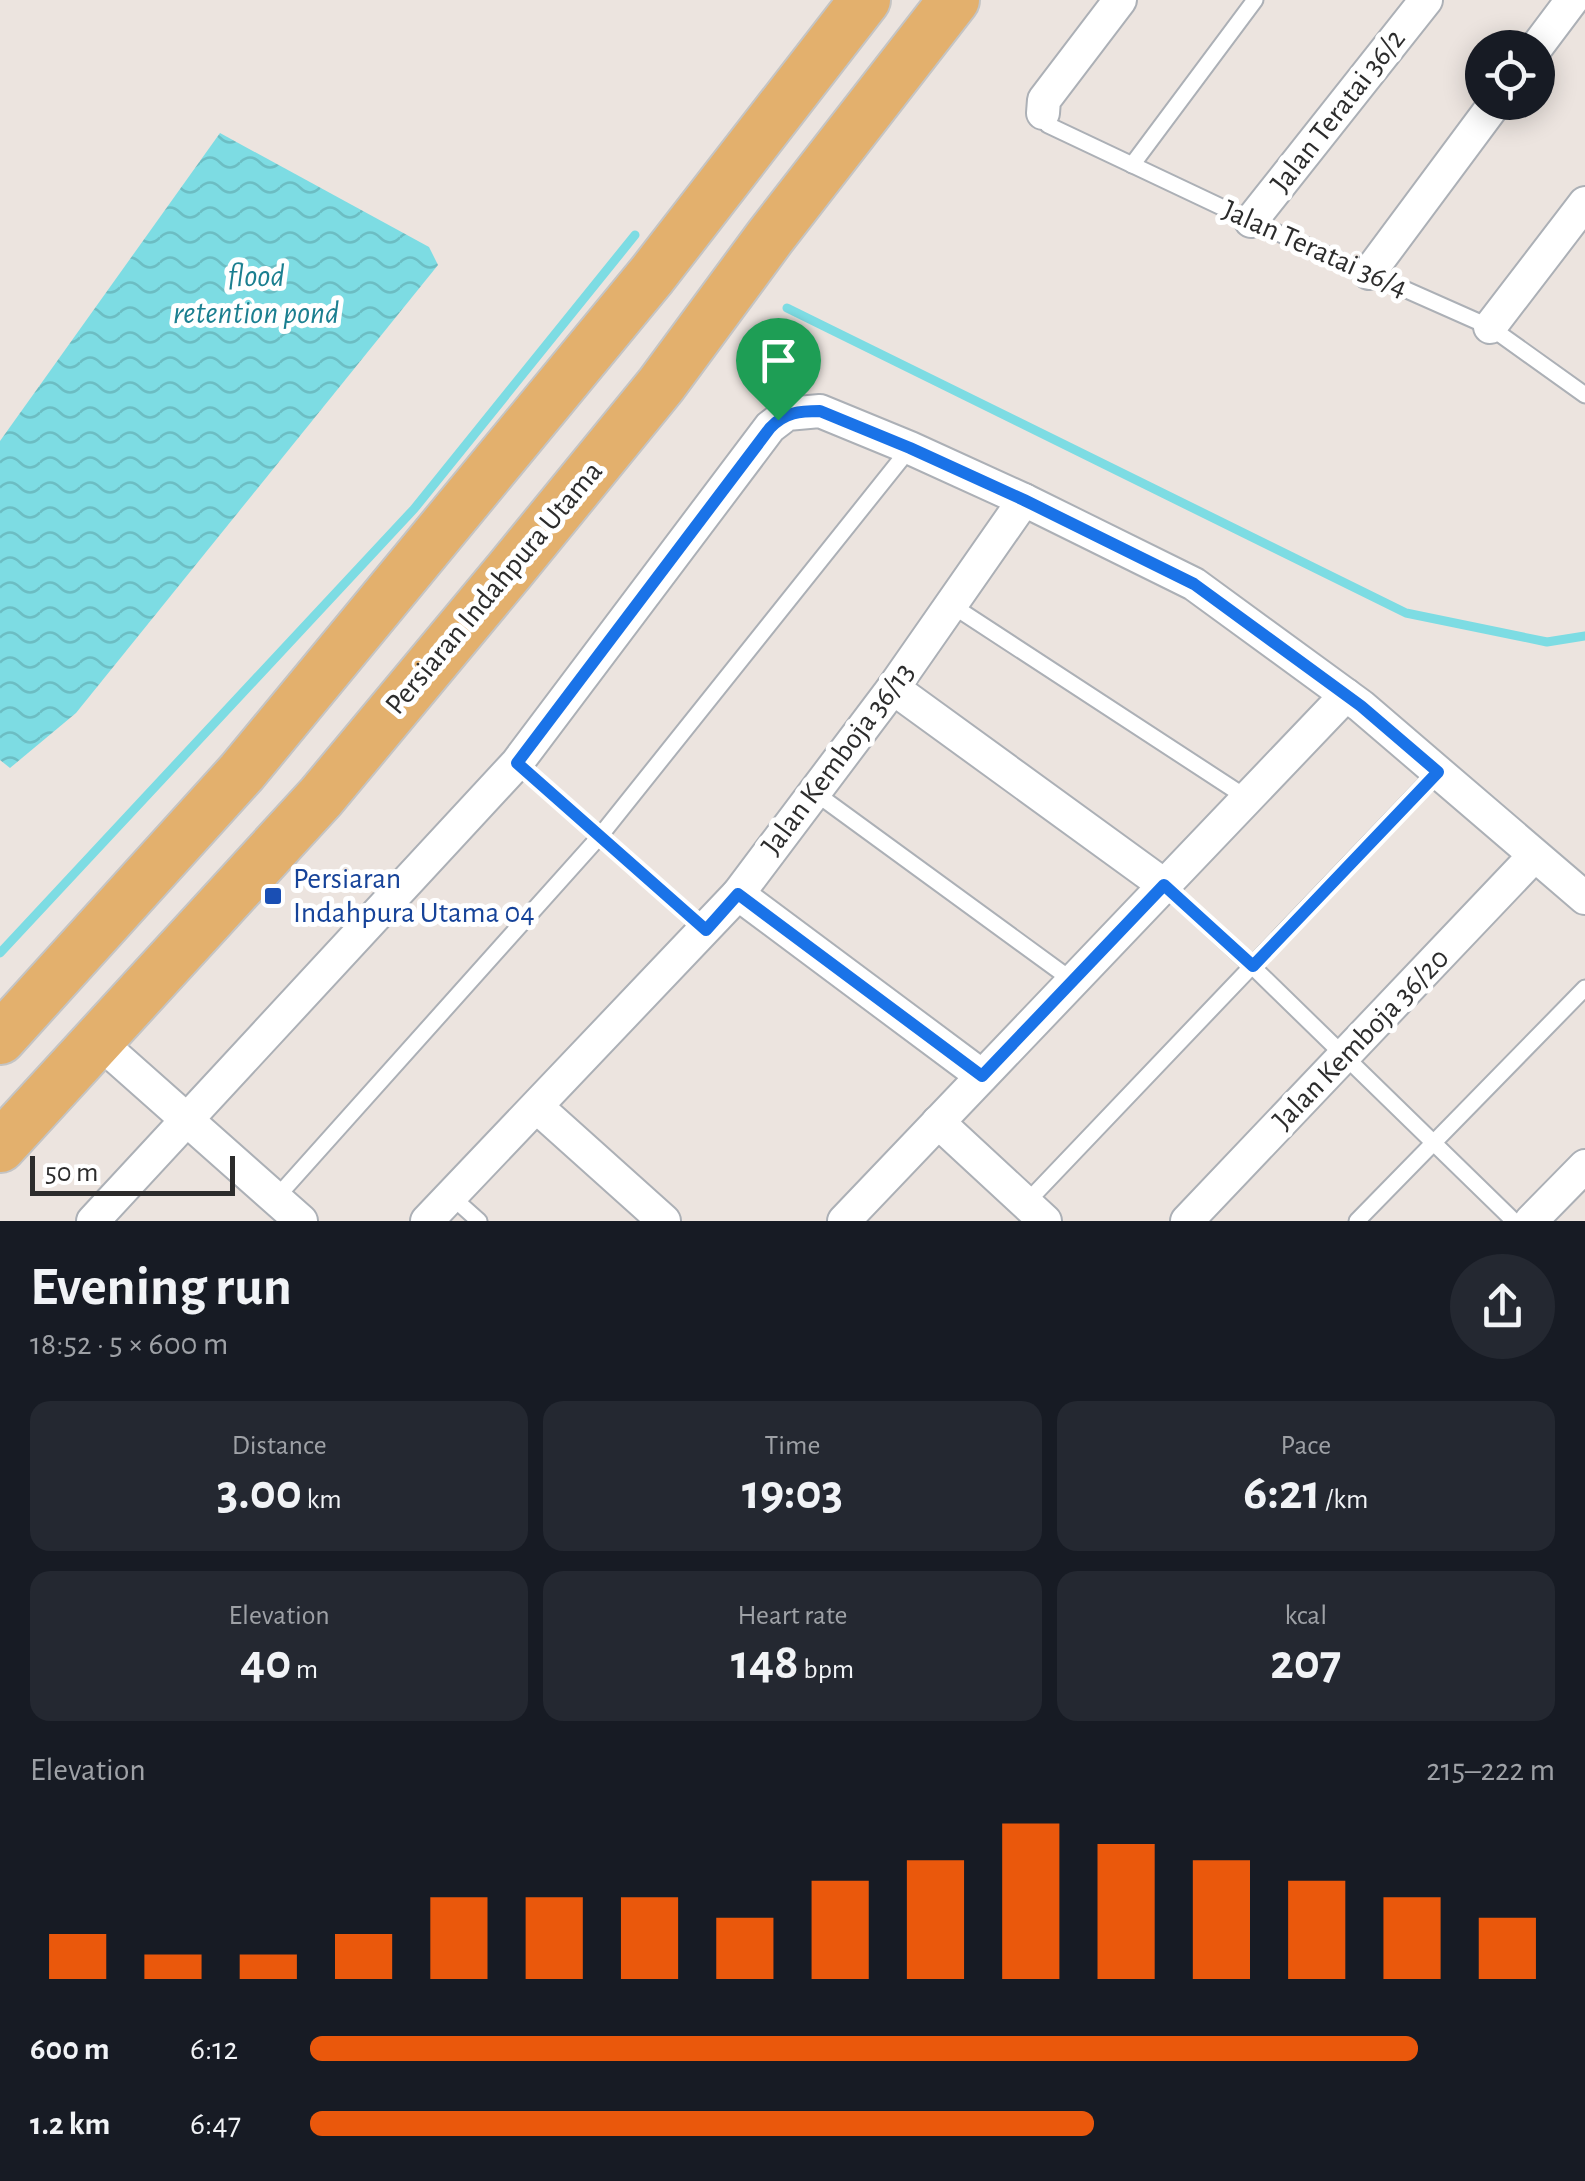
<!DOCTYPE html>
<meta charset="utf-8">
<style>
:root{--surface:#171b24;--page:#242831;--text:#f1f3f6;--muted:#9ea1a6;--accent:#ea580c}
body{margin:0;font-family:"Alegreya Sans",sans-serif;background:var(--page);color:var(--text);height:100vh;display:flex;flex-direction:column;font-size:38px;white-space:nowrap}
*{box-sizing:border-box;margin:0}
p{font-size:32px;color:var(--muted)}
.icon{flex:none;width:55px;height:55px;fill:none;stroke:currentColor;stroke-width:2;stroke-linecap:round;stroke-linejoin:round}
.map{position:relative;height:1221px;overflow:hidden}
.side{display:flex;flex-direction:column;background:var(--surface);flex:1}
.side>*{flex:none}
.controls{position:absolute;left:1465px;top:30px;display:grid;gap:20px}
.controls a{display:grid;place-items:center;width:90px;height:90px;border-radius:50%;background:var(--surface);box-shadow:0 5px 25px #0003;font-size:50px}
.scale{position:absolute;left:30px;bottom:25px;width:205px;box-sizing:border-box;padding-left:10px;border:5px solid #2c2c2c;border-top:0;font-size:28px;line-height:35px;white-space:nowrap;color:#2c2c2c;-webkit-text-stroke:8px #fff;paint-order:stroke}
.pin{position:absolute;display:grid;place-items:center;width:85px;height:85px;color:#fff;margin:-102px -42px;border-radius:50% 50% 50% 0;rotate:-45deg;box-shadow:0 0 10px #0007}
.pin .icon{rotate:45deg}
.round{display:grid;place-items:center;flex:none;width:105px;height:105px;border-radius:52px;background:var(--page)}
.summary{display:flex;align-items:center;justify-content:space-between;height:170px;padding:0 30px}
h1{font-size:55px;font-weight:600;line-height:75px}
.stats{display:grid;grid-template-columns:repeat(3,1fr);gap:15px;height:170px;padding:10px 30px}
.stats div{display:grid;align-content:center;border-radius:20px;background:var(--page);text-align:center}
.stats b{font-size:50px;font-weight:600}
.stats small{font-size:28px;font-weight:400}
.stats p{font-size:28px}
.chart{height:280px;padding:20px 30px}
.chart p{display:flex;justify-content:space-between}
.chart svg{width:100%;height:180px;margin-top:10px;stroke:var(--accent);stroke-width:6}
ul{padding:0 30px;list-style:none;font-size:32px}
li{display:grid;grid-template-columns:160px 120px 1fr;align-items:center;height:75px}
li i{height:25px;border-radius:12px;background:var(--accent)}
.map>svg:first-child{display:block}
.water{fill:url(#water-waves)}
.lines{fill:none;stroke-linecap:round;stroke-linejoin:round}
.stream{stroke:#7ddce3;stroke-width:9}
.lane-casing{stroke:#acb0b6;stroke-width:19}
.street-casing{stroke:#acb0b6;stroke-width:36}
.primary-casing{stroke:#c4c4c4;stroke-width:54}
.lane{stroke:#fff;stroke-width:15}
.street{stroke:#fff;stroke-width:32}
.primary{stroke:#e3b06d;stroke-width:50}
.route-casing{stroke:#fff;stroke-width:20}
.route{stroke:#1a73e8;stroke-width:12}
.transit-dot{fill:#1a4fb4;stroke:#fff;stroke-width:4}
.labels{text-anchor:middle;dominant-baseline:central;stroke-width:10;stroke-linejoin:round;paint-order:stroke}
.street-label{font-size:30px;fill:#2c2c2c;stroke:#fff}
.transit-label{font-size:30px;fill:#164399;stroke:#fff;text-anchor:start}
.water-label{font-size:32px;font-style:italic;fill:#1b7f90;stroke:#fff}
</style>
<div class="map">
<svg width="1585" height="1221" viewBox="0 0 1585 1221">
<defs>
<pattern id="water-waves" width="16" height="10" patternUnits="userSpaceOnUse" patternTransform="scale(2.5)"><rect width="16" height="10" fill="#7ddce3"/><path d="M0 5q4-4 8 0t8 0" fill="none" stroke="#6cbdc3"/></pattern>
</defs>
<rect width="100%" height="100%" fill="#ece4df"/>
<polygon class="water" points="220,133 429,247 438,265 76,713 10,768 0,760 0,441"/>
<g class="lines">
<g class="stream">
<polyline points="787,308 1406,613 1547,642 1585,636"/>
<polyline points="0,953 414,509 635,235"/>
</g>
<g class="lane-casing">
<g id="lane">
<polyline points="1043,113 1048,125 1251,221 1490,327 1585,395"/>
<polyline points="1132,165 1255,0"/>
<polyline points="950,604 1247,798"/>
<polyline points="517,763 705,929"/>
<polyline points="814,792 1073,981"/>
<polyline points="1164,885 1253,967 1514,1221"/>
<polyline points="451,1196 479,1221"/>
<polyline points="276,1198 600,836 910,448"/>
<polyline points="1026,1203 1437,772"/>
<polyline points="1357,1221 1585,988"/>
</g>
</g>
<g class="street-casing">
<g id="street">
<polyline points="1536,48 1572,0"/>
<polyline points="1043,113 1044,100 1120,0"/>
<polyline points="1251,221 1426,0"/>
<polyline points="1369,273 1496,102"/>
<polyline points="1490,327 1585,203"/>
<polyline points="893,688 1164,885"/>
<polyline points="738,894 982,1076"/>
<polyline points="98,1041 301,1221"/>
<polyline points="537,1107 664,1221"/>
<polyline points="938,1122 1045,1221"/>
<polyline points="93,1221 517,763 770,427 787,414 820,411 910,448 1024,500 1194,584 1361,706 1585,898"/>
<polyline points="427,1221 738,894 893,688 1024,500"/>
<polyline points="844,1221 1346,695"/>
<polyline points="1187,1221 1534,856"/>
<polyline points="1531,1221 1585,1166"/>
</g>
</g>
<g class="primary-casing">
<g id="primary">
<polyline points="0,1039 242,772 652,275 865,0"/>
<polyline points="0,1147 321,797 510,570 661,385 770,237 954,0"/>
</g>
</g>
<use href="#lane" class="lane"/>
<use href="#street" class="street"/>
<use href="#primary" class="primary"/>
</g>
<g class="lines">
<g class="route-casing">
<path id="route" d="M820,411L910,448L1024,500L1194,584L1361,706L1438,772L1253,966L1164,885L982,1076L738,894L706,930L517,763L770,428C785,412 800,411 820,411Z"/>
</g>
<use href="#route" class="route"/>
</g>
<rect class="transit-dot" x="263" y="886" width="20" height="20" rx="5"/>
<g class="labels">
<g class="street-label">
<text transform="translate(1338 111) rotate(-52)">Jalan Teratai 36/2</text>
<text transform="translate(1315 249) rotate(24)">Jalan Teratai 36/4</text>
<text transform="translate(494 588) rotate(-50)">Persiaran Indahpura Utama</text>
<text transform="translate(838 759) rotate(-53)">Jalan Kemboja 36/13</text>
<text transform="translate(1361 1039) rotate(-46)">Jalan Kemboja 36/20</text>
</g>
<g class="transit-label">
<text x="293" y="879">Persiaran<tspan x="293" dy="34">Indahpura Utama 04</tspan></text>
</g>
<g class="water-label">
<text x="256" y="276">flood<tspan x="256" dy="37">retention pond</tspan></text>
</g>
</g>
</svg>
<div class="controls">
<a><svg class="icon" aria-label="locate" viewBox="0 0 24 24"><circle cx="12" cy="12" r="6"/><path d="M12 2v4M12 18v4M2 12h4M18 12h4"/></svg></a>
</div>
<div class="scale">50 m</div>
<div class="pin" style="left:778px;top:420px;background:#1e9e55"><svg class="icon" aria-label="arrive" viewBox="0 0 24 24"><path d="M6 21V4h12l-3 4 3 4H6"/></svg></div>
</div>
<section class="side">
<div class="summary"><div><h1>Evening run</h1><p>18:52 · 5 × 600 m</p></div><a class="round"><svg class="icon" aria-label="share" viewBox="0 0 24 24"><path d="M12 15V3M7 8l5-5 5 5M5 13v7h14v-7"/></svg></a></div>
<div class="stats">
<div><p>Distance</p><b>3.00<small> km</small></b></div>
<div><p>Time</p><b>19:03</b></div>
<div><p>Pace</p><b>6:21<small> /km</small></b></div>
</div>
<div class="stats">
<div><p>Elevation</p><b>40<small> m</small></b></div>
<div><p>Heart rate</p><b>148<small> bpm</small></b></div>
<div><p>kcal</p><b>207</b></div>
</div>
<div class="chart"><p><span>Elevation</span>215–222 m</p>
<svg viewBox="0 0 160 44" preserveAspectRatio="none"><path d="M5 44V33M15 44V38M25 44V38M35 44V33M45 44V24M55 44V24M65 44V24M75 44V29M85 44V20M95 44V15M105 44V6M115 44V11M125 44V15M135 44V20M145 44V24M155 44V29"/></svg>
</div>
<ul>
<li><b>600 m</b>6:12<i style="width:89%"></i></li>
<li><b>1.2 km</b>6:47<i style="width:63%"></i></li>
</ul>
</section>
